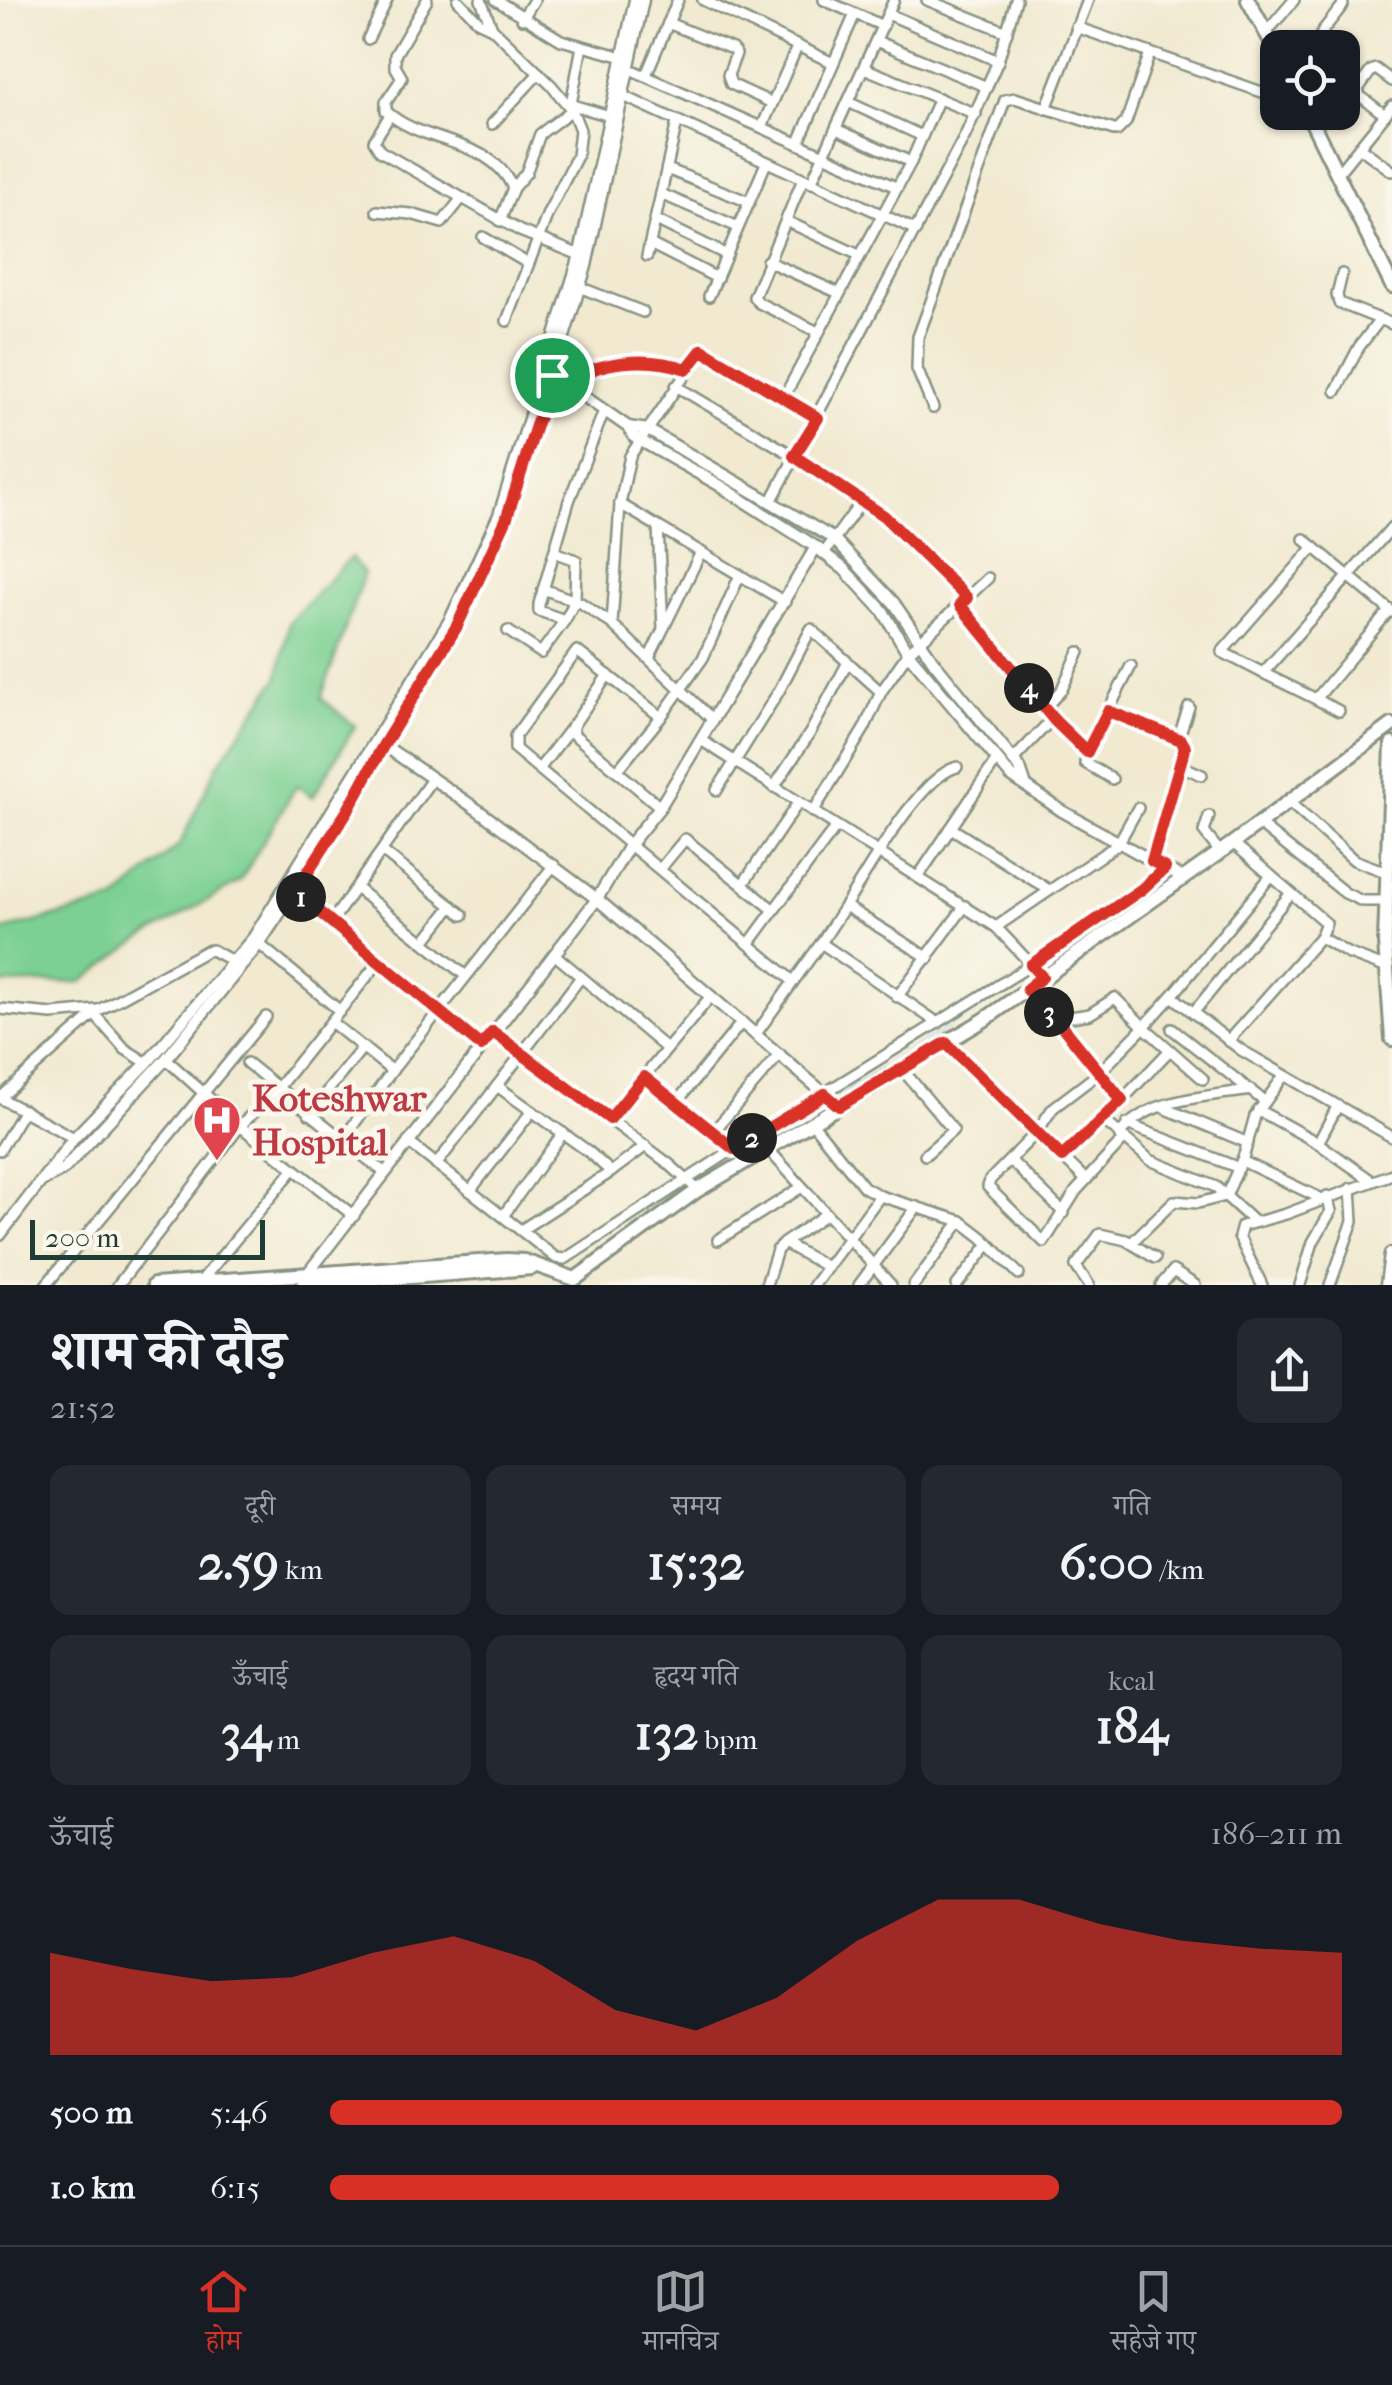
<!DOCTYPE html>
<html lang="hi">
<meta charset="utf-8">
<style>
:root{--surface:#171b24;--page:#242831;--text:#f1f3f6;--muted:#9ea1a6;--line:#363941;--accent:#d93025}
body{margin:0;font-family:"IM FELL French Canon","Noto Serif Devanagari",serif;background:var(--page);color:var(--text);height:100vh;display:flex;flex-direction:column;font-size:38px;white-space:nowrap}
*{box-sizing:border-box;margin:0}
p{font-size:32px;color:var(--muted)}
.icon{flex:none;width:55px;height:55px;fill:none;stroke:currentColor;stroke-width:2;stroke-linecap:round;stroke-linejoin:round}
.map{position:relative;height:1285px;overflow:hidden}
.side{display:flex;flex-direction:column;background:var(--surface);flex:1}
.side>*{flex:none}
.buttons{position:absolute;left:1260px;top:30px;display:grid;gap:20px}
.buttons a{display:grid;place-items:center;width:100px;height:100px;border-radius:20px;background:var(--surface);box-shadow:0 2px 8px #0004;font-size:50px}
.scale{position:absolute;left:30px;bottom:25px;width:235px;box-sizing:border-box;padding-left:10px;border:5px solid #1f3d34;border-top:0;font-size:28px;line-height:35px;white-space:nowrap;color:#1f3d34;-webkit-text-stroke:8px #fbf7ec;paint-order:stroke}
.pin{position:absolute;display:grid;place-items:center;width:85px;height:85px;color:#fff;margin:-42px;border:5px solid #fff;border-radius:50%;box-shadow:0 2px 10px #0007}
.km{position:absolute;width:50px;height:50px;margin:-25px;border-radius:50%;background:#222;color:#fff;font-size:28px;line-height:50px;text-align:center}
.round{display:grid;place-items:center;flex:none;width:105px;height:105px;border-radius:20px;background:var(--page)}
.head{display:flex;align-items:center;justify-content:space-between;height:170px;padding:0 50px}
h1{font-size:55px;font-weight:700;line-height:75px}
.stats{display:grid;grid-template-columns:repeat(3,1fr);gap:15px;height:170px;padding:10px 50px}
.stats div{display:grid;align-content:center;border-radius:20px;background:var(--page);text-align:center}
.stats b{font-size:50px;font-weight:700}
.stats small{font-size:28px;font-weight:400}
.stats p{font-size:28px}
.chart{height:280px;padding:20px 50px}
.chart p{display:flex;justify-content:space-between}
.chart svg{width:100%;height:180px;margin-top:10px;fill:var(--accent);opacity:.7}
ul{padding:0 50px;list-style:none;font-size:32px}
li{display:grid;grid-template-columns:160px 120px 1fr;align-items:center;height:75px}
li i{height:25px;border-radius:12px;background:var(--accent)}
.dock{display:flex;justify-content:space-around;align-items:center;height:140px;border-top:2px solid var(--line);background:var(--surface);font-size:28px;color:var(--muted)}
.dock a{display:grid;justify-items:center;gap:5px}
.dock .on{color:var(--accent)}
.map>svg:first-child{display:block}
.grass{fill:#7bd093;stroke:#4d8664;stroke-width:2.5}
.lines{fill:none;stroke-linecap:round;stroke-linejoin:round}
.stream{stroke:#5fbcdd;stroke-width:2.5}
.minor-casing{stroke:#889382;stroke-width:14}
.tertiary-casing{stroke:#889382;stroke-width:15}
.secondary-casing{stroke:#889382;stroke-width:18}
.primary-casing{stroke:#889382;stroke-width:19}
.minor{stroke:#fff;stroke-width:9}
.tertiary{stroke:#fff;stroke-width:10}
.secondary{stroke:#fff;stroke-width:12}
.primary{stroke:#fff;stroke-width:14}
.route-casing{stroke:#fff;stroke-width:20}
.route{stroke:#d93025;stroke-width:12}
.labels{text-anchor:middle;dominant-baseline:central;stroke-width:10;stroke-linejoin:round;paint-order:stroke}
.health-label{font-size:38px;font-weight:bold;fill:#be3a42;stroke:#fbf7ec;text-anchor:start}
</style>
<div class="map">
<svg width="1392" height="1285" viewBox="0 0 1392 1285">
<rect width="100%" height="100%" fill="#fbf7ec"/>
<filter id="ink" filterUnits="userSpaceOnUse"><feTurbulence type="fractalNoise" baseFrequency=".01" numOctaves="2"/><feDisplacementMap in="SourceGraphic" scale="20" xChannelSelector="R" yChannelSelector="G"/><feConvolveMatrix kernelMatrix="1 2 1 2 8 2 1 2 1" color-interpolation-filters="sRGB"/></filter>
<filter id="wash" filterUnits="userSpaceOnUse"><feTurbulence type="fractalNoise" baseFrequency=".0048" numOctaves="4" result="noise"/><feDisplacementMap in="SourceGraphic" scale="40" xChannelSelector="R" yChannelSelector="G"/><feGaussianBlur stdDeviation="2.25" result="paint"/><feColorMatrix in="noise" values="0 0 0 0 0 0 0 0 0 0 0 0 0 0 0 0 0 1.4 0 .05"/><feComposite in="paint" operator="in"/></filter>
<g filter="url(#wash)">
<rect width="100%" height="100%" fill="#f1e9d0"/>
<polygon class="grass" points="351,557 364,574 321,698 355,726 313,797 297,785 240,881 136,942 82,982 0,984 0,931 115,901 180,844 217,766 278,678 289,622"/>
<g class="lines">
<g class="stream">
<polyline points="1223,842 1236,833"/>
<polyline points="1184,869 1212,850"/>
<polyline points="1045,965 1151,890"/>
<polyline points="840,1096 1027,976"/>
<polyline points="696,1180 822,1106"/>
<polyline points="573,1266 687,1186"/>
</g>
</g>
</g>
<g filter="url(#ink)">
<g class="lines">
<g class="minor-casing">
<g id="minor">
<path d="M427,0L395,55V66L402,78L386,102V111C423,146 491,137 513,188L500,221"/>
<polyline points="458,0 479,22 492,28"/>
<polyline points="481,0 492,28 551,85 572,110 580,130 577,156 548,213 507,321"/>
<polyline points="496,0 561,40 623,57"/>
<polyline points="703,0 833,63"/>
<polyline points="824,0 883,26"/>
<polyline points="927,0 1007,32"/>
<polyline points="888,14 998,61"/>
<polyline points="522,19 534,0"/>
<polyline points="668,23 732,49 736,54 728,75 731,84 772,103"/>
<polyline points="1076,27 1276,97"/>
<polyline points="1266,33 1294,0"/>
<polyline points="368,39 387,0"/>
<polyline points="876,41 987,87"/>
<polyline points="1315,48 1324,29 1343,5 1342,0"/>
<polyline points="623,66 896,187"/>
<polyline points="864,68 976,114"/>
<polyline points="646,75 678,0"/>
<polyline points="619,94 916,230"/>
<polyline points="848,102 922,136"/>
<polyline points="569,104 610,116"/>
<polyline points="571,104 582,46"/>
<polyline points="1046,109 1088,0"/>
<polyline points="390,115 374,141 380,151 520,231 580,255"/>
<polyline points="1385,115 1360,96 1358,89 1371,71 1376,69 1392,81"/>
<polyline points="492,124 539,73"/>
<polyline points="762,127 797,47"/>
<polyline points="836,129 911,162"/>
<polyline points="799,142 855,14"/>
<polyline points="1359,147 1392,171"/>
<polyline points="667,169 749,202"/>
<polyline points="1338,173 1392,106"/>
<polyline points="803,179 754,297 759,303 818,332"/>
<polyline points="811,183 894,0"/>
<polyline points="513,188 526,173 540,134 572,110"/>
<polyline points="661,194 738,227"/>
<polyline points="377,211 411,214 442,223 462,198"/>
<polyline points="656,220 727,255"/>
<polyline points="786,221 859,255"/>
<polyline points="483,237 527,263"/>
<polyline points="650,244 717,278"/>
<polyline points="647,256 677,122"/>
<polyline points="767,261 839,293"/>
<polyline points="1342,274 1337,295 1339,303 1392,324"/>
<polyline points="579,287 643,312"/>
<polyline points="709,296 766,163"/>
<path d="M566,385C599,358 649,356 687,369"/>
<polyline points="676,386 794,456 884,516 967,597"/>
<polyline points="1336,391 1359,347 1379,321"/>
<polyline points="784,397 911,162 939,98"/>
<polyline points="933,408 917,369 918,337 1005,100 1015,98 1117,131 1126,122 1150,53"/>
<polyline points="772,500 965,136 998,61 1016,0"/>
<polyline points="620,504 785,602"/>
<polyline points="658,527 663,628"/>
<polyline points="1304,539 1392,612"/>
<polyline points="554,552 576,560 575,601 565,620 539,611 539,604 569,501 604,411"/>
<polyline points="824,553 862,501"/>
<polyline points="740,575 703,658 661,717 577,651 515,736 515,749 793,981"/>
<polyline points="543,589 581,603 612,624"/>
<polyline points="960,605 1055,721 1087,752 1085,763 1112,779"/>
<polyline points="1390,610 1316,699 1263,673 1392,527"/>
<polyline points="508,631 541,653 565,620"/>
<polyline points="649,658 701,552"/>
<polyline points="1263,673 1222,652 1314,547"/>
<polyline points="608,675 574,724 572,733 660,807"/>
<polyline points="1316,699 1339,711"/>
<polyline points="1045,708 1062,689 1079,652"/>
<polyline points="1108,711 1181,740"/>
<polyline points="713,720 612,624 620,504 630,456 702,350 818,418"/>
<polyline points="701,740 996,927 1043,977"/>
<polyline points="1087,752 1131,666"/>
<polyline points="1013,760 1053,718"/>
<polyline points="1179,765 1202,775"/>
<polyline points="540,768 572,726"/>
<polyline points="617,771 661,717"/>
<polyline points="774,787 810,733 848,662"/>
<polyline points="717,790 779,691 811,629 881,692 908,653 988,578"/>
<polyline points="1289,802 1354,860 1386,872"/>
<polyline points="813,812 864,729 881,692"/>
<polyline points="1209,816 1204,832 1220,852"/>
<polyline points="1259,824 1345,893 1362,901 1386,901"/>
<polyline points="951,828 1049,890"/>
<polyline points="382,851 463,915"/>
<polyline points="1152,861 1184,751 1180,733 1189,707"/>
<polyline points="660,869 685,839 774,910 836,827"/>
<polyline points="918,877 996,761"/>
<polyline points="743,884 798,803"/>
<polyline points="356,888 466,976"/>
<polyline points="295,892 481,1046"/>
<polyline points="330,924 432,779"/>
<polyline points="996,927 1118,844 1138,808"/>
<polyline points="1320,937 1347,953 1387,968"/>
<polyline points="424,942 452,906"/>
<polyline points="821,943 845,906"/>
<polyline points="259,944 340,1011"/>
<polyline points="749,944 774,910"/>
<polyline points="554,954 667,1049"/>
<path d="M929,958L845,906C868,871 919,777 957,767"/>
<polyline points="581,977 497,1086 589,1152 611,1172 646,1146"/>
<polyline points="1027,989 1057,1019 1090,1014 1115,998 1144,1027 1172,996 1241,1050 1392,1137"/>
<polyline points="1172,996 1271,876"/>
<polyline points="897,997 965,906"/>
<polyline points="0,1009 52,1014 97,1010"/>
<polyline points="1193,1013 1291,893"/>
<polyline points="94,1014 125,1049 147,1063"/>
<polyline points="1057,1019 1122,1100"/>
<polyline points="331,1022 392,1071"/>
<polyline points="1172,1029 1264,1101"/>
<polyline points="493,1032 669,1164 698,1190"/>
<polyline points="756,1034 821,943 938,1023"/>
<polyline points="1228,1041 1320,937 1326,923 1233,843"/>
<polyline points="946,1043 1086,1180"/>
<polyline points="166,1059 240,1126 354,1216"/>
<polyline points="247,1063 385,1173"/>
<polyline points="902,1069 953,1130 925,1155"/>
<polyline points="0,1098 99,1010 206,951 212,950 234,962"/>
<polyline points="0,1098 74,1138"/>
<polyline points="676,1103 742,1022"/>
<polyline points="1162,1107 1248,1143"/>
<polyline points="1258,1110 1318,1143 1372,1181"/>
<polyline points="309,1114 363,1047"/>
<polyline points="610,1119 644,1077"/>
<polyline points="1101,1122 1170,1050"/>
<polyline points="813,1124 864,1187 880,1196 961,1221 983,1238 1019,1274"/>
<polyline points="1127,1124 1239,1168"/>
<polyline points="713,1132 780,1054"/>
<path d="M1119,1135C1147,1097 1208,1097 1251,1090"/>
<polyline points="1124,1139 1076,1191 1044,1242 988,1187 990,1180 1036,1133 1053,1108 1099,1073 1144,1027 1203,1079"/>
<polyline points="342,1141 394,1068 554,865"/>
<polyline points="408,1142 556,1258 565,1259 734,1149 644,1077 711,996"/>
<polyline points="1318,1143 1337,1107"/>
<polyline points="734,1149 1031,965 1142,889 1165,868"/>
<polyline points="768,1149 891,1285"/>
<polyline points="0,1150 24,1110"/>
<polyline points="1062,1157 1098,1124 1107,1123 1150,1160 1216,1187 1254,1222"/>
<polyline points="1010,1160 1064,1213"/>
<polyline points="1242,1161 1322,1199"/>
<polyline points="436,1165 497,1086"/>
<polyline points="470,1191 532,1111"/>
<polyline points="826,1214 784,1243 827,1267"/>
<polyline points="503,1216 563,1133"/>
<polyline points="521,1230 611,1172"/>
<polyline points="718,1240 802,1187"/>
<polyline points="1131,1243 1174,1201 1198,1203 1226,1196 1244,1155 1255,1116 1283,1077"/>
<polyline points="201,1281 293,1170"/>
<polyline points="46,1285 266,1017"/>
<polyline points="118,1285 240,1126 277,1089 378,963"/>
<polyline points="766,1285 777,1250 784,1243"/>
<polyline points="814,1285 880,1196"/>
<polyline points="859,1285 917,1207"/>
<polyline points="914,1285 961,1221"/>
<polyline points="957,1285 989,1244"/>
<polyline points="1089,1285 1076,1266 1100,1234 1126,1240 1155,1258"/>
<polyline points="1161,1285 1173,1271 1195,1285"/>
<polyline points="1262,1285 1239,1237 1242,1226 1286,1214 1392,1174"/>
<polyline points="1300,1285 1313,1242 1331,1211 1327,1196"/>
<polyline points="1330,1285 1353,1221 1351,1188"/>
</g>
</g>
<g class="tertiary-casing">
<g id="tertiary">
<polyline points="549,372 628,427 634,437 719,485 816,547 844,569 883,611 908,653 1011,776 1062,811 1183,878"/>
<polyline points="628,427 648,430 834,539 894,603 934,662 1020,768 1025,783"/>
<polyline points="382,744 478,810 597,899 839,1106"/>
<polyline points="45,1179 64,1169 166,1059 259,944 348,810 383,745 457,626 507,520 586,266 643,0"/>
<polyline points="0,1235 74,1138 147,1063 254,937 450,620 499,515 578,262 635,0"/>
<polyline points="308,1273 597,899 630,844 660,807 816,547"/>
</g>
</g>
<g class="secondary-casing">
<g id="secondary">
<polyline points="1248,0 1278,54"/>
<polyline points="1307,112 1392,286"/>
<polyline points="1392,744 1385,942 1392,1039"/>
<polyline points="154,1285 507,1260 524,1261 575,1279 698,1190 984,1020 1233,843 1392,725"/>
<polyline points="304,1285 532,1268"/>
</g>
</g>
<g class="primary-casing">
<polyline id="primary" points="1388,1285 1392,1255"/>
</g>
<use href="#minor" class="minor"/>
<use href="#tertiary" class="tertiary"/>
<use href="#secondary" class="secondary"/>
<use href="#primary" class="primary"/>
</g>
</g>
<g class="lines" filter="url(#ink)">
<g class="route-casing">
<path id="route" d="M702,350L818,418L794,456L884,516L967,598L960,605L1055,721L1087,752L1108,711L1181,740L1185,747L1152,861L1165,868L1142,889L1031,965L1042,977L1027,989L1057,1020L1122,1100L1062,1157L946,1043L839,1106L825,1094L734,1149L644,1077L610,1119L493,1032L481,1046L295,892L348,810L383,746L457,626L506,520L552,375L566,385C598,358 650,357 687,369Z"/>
</g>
<use href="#route" class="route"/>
</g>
<defs>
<g id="hospital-pin" transform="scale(2.5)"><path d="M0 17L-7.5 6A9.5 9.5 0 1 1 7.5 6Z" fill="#e0444e" stroke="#fbf7ec"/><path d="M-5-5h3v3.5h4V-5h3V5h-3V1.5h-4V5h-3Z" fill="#fff"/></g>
</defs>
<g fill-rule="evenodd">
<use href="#hospital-pin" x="217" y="1120"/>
</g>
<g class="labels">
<g class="health-label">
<text x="252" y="1098">Koteshwar<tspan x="252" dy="44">Hospital</tspan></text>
</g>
</g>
</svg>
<div class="buttons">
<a><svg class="icon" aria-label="locate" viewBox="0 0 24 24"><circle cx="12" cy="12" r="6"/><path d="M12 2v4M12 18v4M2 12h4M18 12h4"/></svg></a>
</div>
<div class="scale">200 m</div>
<div class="pin" style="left:552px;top:375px;background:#1e9e55"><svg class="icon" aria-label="arrive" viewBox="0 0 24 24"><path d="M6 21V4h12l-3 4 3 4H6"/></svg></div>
<b class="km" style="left:301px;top:897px">1</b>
<b class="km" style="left:752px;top:1138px">2</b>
<b class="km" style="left:1049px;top:1012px">3</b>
<b class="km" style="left:1029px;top:688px">4</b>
</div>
<section class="side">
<div class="head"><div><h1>शाम की दौड़</h1><p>21:52</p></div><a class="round"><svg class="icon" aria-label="share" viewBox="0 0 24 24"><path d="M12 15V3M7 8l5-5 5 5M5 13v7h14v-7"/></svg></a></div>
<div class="stats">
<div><p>दूरी</p><b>2.59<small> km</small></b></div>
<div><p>समय</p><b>15:32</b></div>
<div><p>गति</p><b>6:00<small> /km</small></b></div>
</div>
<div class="stats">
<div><p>ऊँचाई</p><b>34<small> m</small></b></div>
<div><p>हृदय गति</p><b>132<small> bpm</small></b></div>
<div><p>kcal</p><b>184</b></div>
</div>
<div class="chart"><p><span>ऊँचाई</span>186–211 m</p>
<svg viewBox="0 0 160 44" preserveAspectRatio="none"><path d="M0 44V19L10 23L20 26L30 25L40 19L50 15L60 21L70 33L80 38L90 30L100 16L110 6L120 6L130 12L140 16L150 18L160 19V44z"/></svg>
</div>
<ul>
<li><b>500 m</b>5:46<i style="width:100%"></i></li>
<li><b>1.0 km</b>6:15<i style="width:72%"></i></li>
</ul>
</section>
<nav class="dock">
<a class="on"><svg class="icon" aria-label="home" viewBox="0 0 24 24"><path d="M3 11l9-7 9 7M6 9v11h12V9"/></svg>होम</a>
<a><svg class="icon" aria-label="map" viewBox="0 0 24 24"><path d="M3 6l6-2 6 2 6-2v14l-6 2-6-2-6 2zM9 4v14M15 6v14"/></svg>मानचित्र</a>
<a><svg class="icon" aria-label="saved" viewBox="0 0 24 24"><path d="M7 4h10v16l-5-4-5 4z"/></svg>सहेजे गए</a>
</nav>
